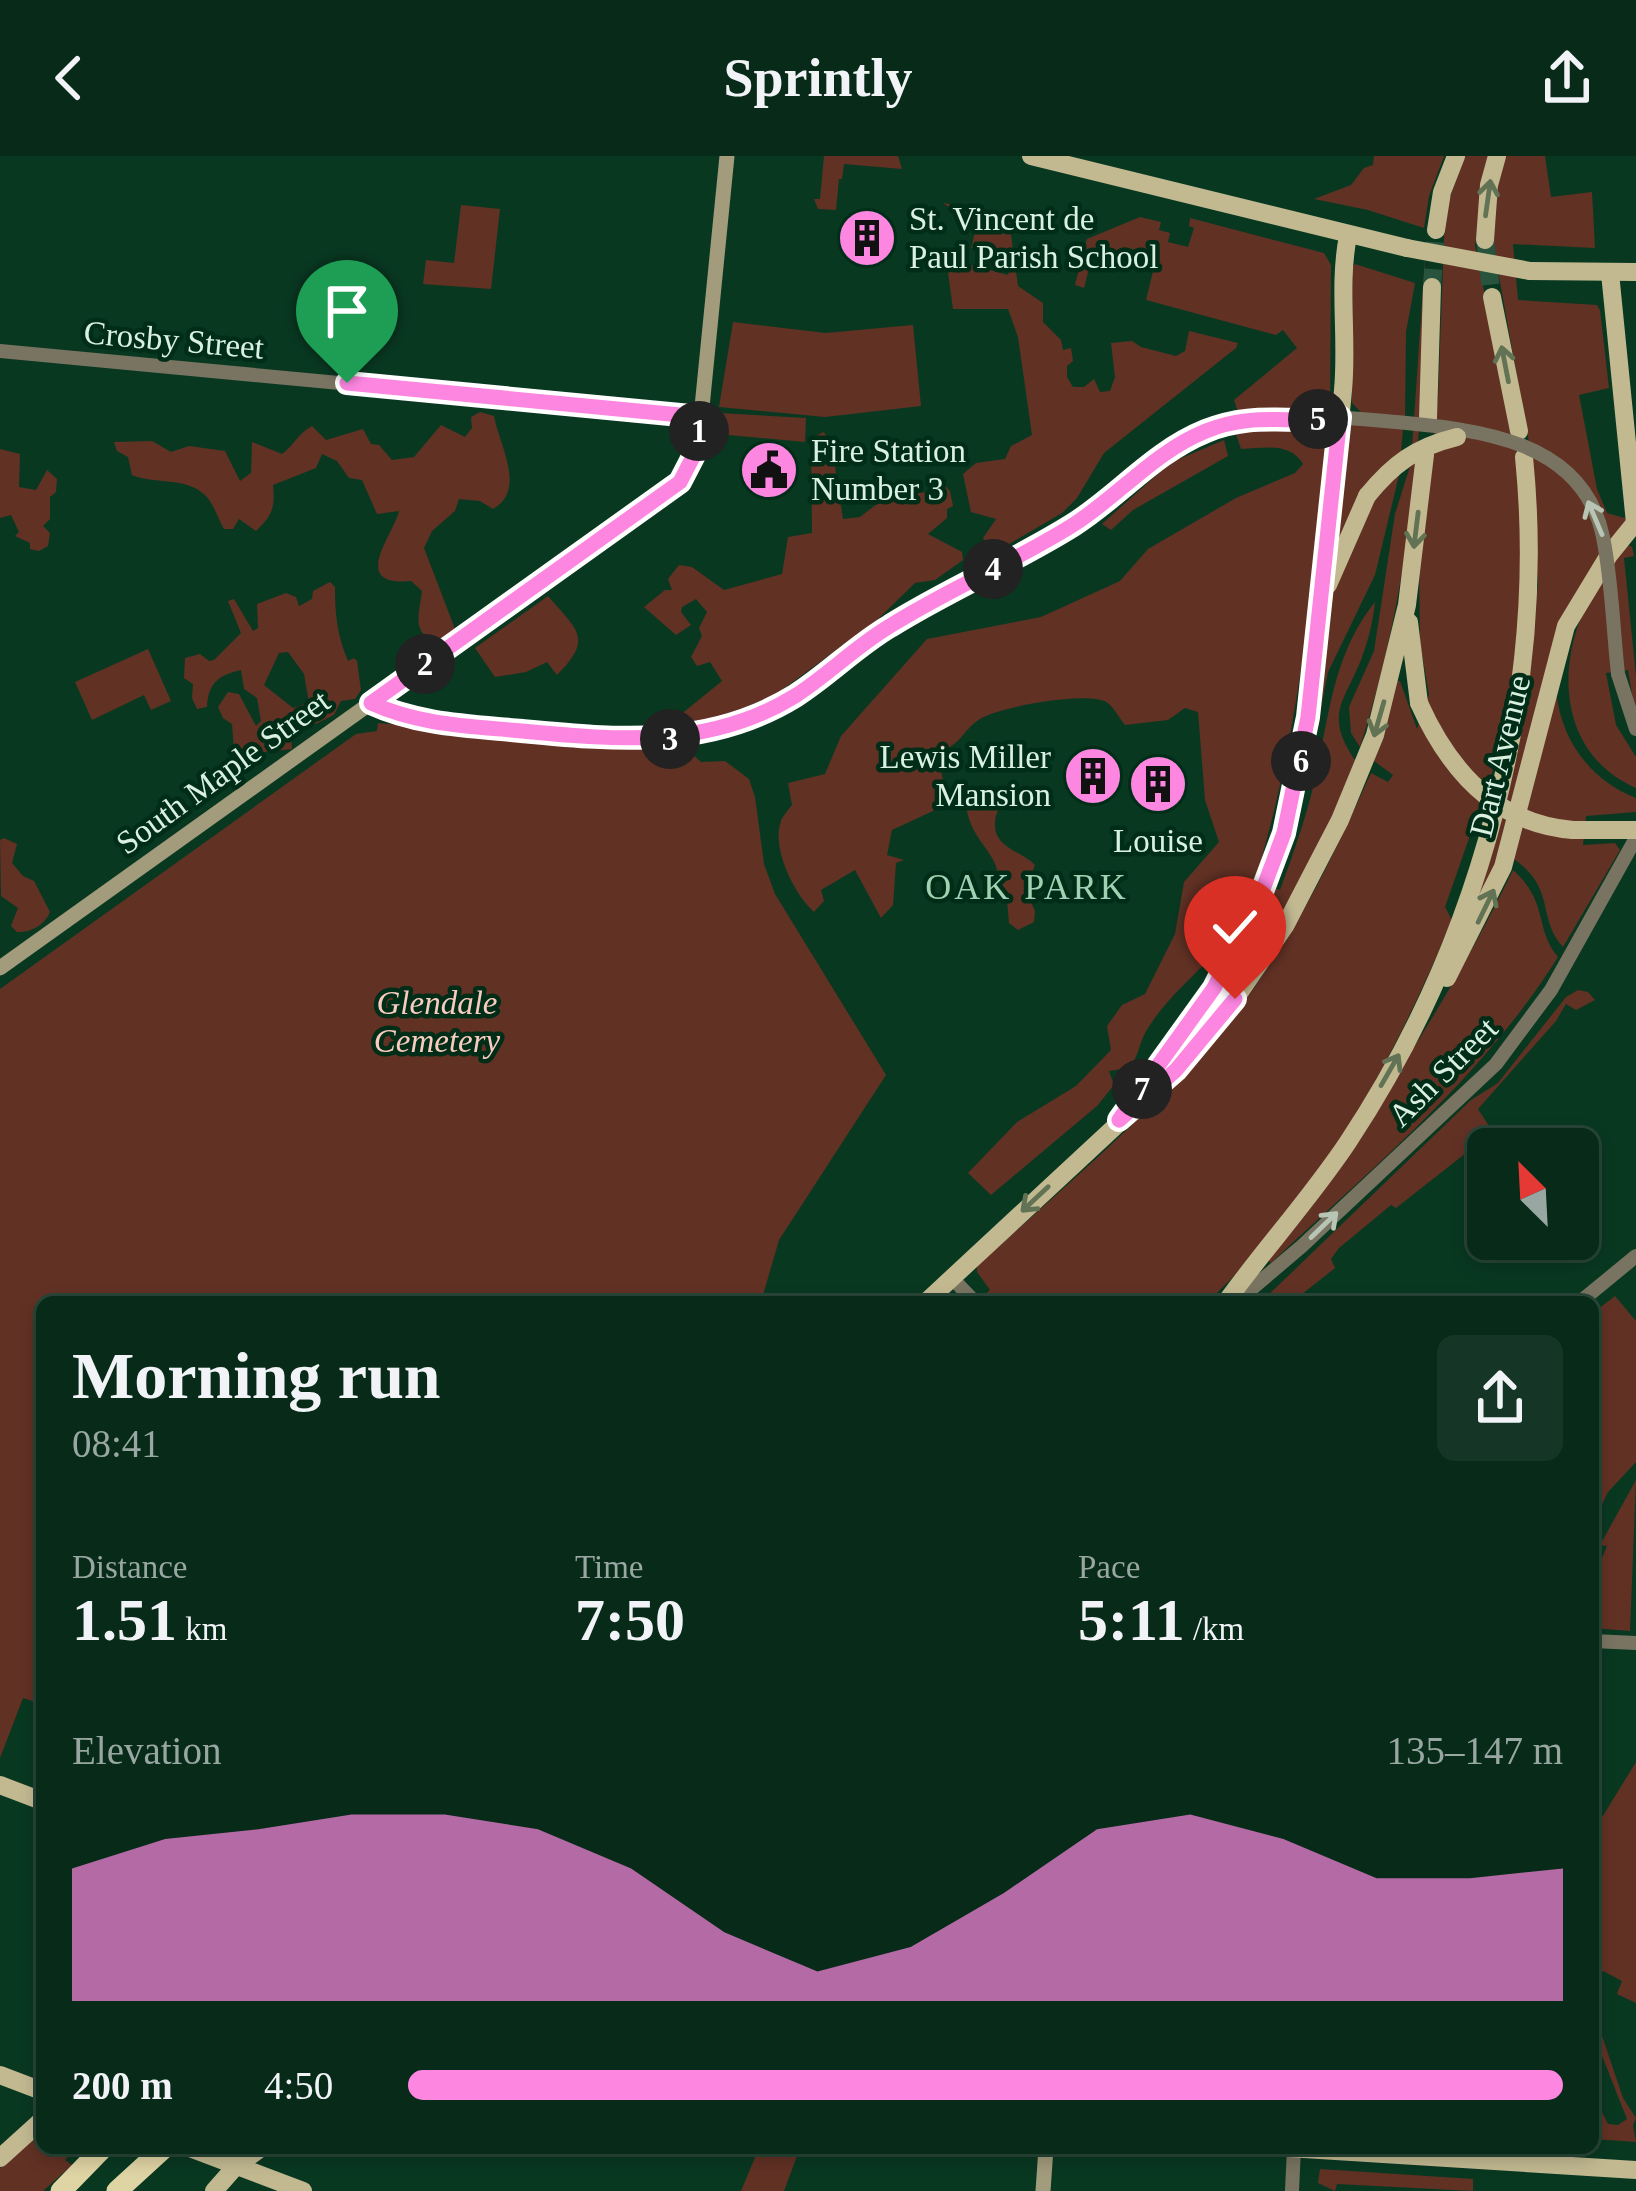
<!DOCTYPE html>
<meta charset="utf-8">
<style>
:root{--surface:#072a19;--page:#153626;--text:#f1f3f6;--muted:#98a7a2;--line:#284638;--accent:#fd86e1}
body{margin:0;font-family:"Times New Roman",serif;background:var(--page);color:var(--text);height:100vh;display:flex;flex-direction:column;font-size:45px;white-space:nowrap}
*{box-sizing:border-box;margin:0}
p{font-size:39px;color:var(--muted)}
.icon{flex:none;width:66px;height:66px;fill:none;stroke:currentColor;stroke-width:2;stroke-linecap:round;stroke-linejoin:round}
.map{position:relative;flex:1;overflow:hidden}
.drawer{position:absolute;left:36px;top:1140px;width:1563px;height:858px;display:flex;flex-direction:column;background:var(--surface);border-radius:18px;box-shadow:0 6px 18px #0003,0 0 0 3px var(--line)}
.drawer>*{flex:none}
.needle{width:78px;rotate:336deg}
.tools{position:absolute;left:1467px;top:972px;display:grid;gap:24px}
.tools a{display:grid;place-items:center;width:132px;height:132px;border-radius:18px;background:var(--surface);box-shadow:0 6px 18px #0003,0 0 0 3px var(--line);font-size:60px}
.pin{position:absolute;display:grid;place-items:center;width:102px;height:102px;color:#fff;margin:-123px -51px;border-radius:50% 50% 50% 0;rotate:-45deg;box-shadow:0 0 12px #0007}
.pin .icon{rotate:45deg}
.km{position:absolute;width:60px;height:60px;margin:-30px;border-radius:50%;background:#222;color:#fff;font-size:33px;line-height:60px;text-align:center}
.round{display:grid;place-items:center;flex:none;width:126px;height:126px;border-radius:18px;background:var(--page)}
.overview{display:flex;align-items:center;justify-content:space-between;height:204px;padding:0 36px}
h1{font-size:66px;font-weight:700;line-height:90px}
.metrics{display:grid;grid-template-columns:repeat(3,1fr);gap:18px;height:204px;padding:12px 36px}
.metrics div{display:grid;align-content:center}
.metrics b{font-size:60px;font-weight:700}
.metrics small{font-size:33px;font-weight:400}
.metrics p{font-size:33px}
.chart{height:336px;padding:24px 36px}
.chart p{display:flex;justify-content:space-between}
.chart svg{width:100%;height:216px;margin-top:12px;fill:var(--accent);opacity:.7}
ul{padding:0 36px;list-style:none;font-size:39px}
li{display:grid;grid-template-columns:192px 144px 1fr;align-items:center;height:90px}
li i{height:30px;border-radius:15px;background:var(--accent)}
header{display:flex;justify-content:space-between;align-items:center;height:156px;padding:0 36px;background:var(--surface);font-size:54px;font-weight:700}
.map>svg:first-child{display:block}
.green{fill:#613124;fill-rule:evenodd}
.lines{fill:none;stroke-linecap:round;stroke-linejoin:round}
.primary-tunnel{stroke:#28543e;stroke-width:18;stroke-dasharray:18 9;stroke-linecap:butt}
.tertiary{stroke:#787461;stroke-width:14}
.secondary{stroke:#a29b7c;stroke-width:15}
.primary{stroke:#c2b991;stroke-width:18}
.motorway{stroke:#dfd4a4;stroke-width:21}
.tertiary-bridge{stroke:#787461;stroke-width:14}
.primary-bridge{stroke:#c2b991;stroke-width:18}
.oneway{stroke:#617354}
.oneway2{stroke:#b8c5b5}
.route-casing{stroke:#fff;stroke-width:24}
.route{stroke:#fd86e1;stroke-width:15}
.labels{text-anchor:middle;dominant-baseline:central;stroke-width:9;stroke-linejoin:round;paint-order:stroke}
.poi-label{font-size:33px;fill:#daf1e2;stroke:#002d17;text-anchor:start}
.street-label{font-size:33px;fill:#daf1e2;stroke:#002d17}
.park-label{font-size:33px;font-style:italic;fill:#faccbf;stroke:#002d17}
.neighbourhood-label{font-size:36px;letter-spacing:3px;fill:#a1d0b2;stroke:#002d17}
</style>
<header><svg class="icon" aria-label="back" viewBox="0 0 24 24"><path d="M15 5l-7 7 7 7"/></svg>Sprintly<svg class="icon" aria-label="share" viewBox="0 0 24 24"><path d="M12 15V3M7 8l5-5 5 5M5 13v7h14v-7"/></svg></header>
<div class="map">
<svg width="1636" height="2035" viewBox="0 0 1636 2035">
<rect width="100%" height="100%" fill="#093821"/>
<g class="green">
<polygon points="824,0 898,0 902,13 844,8 842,23 839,23 836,54 818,53 814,43 820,43"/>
<polygon points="1374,0 1444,0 1429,40 1424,72 1368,54 1314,43 1351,29 1364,12 1373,9"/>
<path d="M1464,0H1489L1475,89L1520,315L1523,444L1504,582L1445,751L1452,764C1395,901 1318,1046 1207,1146H976L990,1134L977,1116V1110C1077,1019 1184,932 1262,820C1307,757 1339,687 1371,617L1388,626L1393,619L1374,605L1396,525H1400L1417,573L1429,539L1420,486L1419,406L1438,243L1445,57Z"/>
<polygon points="1505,0 1545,0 1551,41 1592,36 1595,92 1513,88 1518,144 1597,149 1600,154 1609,232 1579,239 1597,333 1607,357 1628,363 1592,411 1564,459 1511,670 1470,772 1518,582 1538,430 1529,286 1492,82 1494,46"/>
<polygon points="943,47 976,52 1009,64 1018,130 1043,147 1043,166 1061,184 1063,194 1071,192 1073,205 1067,210 1067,221 1073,231 1084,231 1094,223 1100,236 1110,235 1115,221 1111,187 1132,185 1141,191 1176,200 1185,195 1189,175 1238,187 1236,192 1104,297 1077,342 1062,357 999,394 989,391 983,382 996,363 971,356 963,318 976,307 1005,303 1011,290 1032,279 1018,181 1008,153 953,153 946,102 1008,119 1012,102 971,92 978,64 962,60"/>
<polygon points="461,49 500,53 491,133 423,128 426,104 454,107"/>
<path d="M1140,61L1161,66L1159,74L1170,77L1168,86L1188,91L1194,72L1189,70L1190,62L1324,97L1331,109L1330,251C1303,260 1267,252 1238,256L1234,244L1297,192L1283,174L1276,179L1146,144L1157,99L1124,91L1120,103L1093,97L1084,132L1075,129L1087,83Z"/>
<path d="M1425,102C1425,267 1411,433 1360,591L1351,577L1349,551L1374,495L1395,358L1411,307Z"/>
<polygon points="1355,108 1415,127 1406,176 1405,261 1362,257 1352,247 1352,112"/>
<polygon points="733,166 826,177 913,169 921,250 825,261 719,251"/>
<path d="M480,256L494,260C499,288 527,334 493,353L480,345L459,343L455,355L432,375L424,392L455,473L441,485C410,481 419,458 422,435L411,425C348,431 394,378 399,355L377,358L362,324L349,322L337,305L322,298L316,312L273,329C275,351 273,359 256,375L239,363L233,373H224C218,363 213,346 205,339C184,320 157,329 132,319L128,301L117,295L114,286L152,285L171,296L189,290L225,295L240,325L251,317L252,286L282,298C295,289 296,279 312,270L326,284L363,273L371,288L379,289L392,304L414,301L441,269L465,281L472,272L471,261Z"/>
<polygon points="719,257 806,262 805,286 717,278"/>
<polygon points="1345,268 1403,273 1401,296 1329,419"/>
<path d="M1271,272L1314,275L1329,284C1313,416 1302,553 1267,682C1259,711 1253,743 1237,769C1212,808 1173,832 1148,872C1139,885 1140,899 1129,912L1109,915L1114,929L1097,950L991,1039L968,1017L1017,966L1076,930L1111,894L1107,870L1122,849L1145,838L1175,778L1184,726L1219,686L1205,644L1198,556L1185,552L1168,564L1125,569C1120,563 1114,552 1108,547C1089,534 999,551 980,563C959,577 964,588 937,596L944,629L933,655L892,674L887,699L904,704L896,707L893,749L881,762L855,714L821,734L824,745L814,756C794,738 771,692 781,665C781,663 791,650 792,649L788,627L825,618L841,580L927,483L1041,461L1120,425L1148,393L1236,342L1295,317L1303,308C1290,286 1265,292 1241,293L1236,278Z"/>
<polygon points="824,276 832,291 843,363 860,361 886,341 936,335 939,324 950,335 953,350 947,353 947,362 928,378 962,396 963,404 935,424 915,427 876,465 775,539 721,561 690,568 686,561 679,560 722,525 710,506 697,510 691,501 702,480 699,472 707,456 696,443 682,451 681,456 691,469 676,479 644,451 665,434 672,434 668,423 679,409 692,411 724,434 782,418 788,381 812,377 811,282"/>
<polygon points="1224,284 1228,300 1133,354 1111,374 1102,368 1170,307"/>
<polygon points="0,293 20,298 19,331 36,334 47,314 57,323 56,336 50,341 50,363 43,370 50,377 48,390 39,395 30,393 30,387 15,380 19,376 11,359 0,362"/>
<polygon points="1400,315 1375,419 1328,516 1306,628 1288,690 1310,598 1334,429 1364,353"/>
<path d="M1624,387L1632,391L1634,400L1624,402L1636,520V561L1628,514L1606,517L1616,569L1636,601V632C1560,599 1554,511 1589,444C1599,425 1612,406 1624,387Z"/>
<path d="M330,426L335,431C335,458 337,479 348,505L354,502L357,505L361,534L355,543L341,545L334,559L291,580L292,593L264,596L255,590L246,599L234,594L232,568L223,562L218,551L228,536L239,538L256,570L261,565L257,542L244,533L241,514C219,519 208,527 207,551L197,553L192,542L193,528L184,522L185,502L200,498L209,505L214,504L241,477L228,445L234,443L253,475L258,472L257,448L286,437L296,441L299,450L312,443L313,435ZM288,496L304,518L309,547L293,552L264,529L279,497Z"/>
<path d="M548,440C577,474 594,482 557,519L547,506L526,516L495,521L475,492Z"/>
<path d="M1375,446C1373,466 1368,485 1361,504C1344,546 1324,559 1355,604C1315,716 1252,809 1178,901L1175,899L1270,731L1280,734C1293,699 1305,664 1314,628C1329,563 1332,499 1375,446Z"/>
<polygon points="148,493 171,545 151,554 144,539 92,564 75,526"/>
<path d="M1556,535C1561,584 1590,624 1636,642V656L1586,660L1583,689L1615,687L1620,694L1563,791C1536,761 1557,731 1511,701Z"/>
<polygon points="378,567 673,592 692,598 701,606 725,605 749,623 755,641 764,708 775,738 886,919 779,1084 761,1146 42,1146 42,1548 23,1542 0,1602 0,833 356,578 377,575"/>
<path d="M997,637C1003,651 996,653 995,666C993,692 1022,695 1035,709L1026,735L1035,755L1034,766L1018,774L1009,767L1007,743L996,737C996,731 998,724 998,718C995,696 972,683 967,655L977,645Z"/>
<path d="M4,682L17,688L12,707L23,720L34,725L50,756C45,769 30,777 17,776L11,770L18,752L1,740L0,684Z"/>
<path d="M1513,714C1549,746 1534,772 1558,801C1483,921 1373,1011 1271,1107L1268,1104C1359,979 1445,854 1513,714Z"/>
<polygon points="1578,834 1588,836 1595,844 1576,854 1566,848 1556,865 1478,953 1504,993 1488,993 1488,996 1487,989 1471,987 1466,997 1396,1052 1391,1049 1339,1092 1331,1103 1335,1112 1292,1146 1261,1146 1471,944 1498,927 1566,841"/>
<polygon points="1615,1140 1636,1165 1636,1306 1608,1336 1593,1367 1593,1157"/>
<polygon points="1636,1324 1630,1475 1593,1472 1593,1424 1607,1390 1600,1389"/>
<polygon points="1636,1606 1636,1847 1617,1838 1622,1825 1603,1815 1593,1825 1593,1676"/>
<polygon points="1593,1853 1623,1942 1636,1962 1633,1969 1636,1986 1593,1983 1593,1939 1608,1968 1618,1969 1627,1963 1593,1877"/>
<polygon points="42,1974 42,1992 76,1992 65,2004 72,2009 43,2035 0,2035 0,2012"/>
<polygon points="759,1992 800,1992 784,2035 741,2035"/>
<polygon points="1320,2013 1473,2023 1473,2035 1337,2028 1335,2035 1318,2027"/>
</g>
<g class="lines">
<g class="primary-tunnel">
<polyline points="1485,84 1492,141"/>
<polyline points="1432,131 1436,74"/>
</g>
<g class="tertiary">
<polyline points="0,195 701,261"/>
<polyline points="1618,518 1636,573"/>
<path d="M371,547C421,571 476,570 531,575C587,581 647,591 703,578C782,558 811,521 874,479C938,438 1009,409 1073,369C1101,351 1124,326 1151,306C1221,254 1302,257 1385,265"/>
<polyline points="951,1121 975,1146"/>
<polyline points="1236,1146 1302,1090 1496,908 1551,834 1636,682"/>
<polyline points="1580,1146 1636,1100"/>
<polyline points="1593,1485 1636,1487"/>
<polyline points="1292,2035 1294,1992"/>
</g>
<g class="secondary">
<polyline points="0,812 680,326 694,299 701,261 727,0"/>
<polyline points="1043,2035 1046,1992"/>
</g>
<g class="primary">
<polyline points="1031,0 1407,92"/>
<polyline points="1436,74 1442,36 1456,0"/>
<polyline points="1485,84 1489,29 1497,0"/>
<polyline points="1530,115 1636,116"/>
<polyline points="1492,141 1519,275"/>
<polyline points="1428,262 1432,131"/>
<polyline points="1328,429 1367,340"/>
<polyline points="1409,466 1419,547"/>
<polyline points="1573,674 1636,674"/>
<polyline points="1447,822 1503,711 1566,470 1609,399 1635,367 1610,117"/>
<path d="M1143,931C1195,863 1242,793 1272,712C1307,616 1311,516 1322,416C1328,355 1338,295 1343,234C1348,182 1338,130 1348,80"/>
<polyline points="926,1146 1176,914 1235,843 1285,770 1340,664 1375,579 1407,449 1425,299"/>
<path d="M1226,1146C1265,1092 1310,1043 1348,986C1479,788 1548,538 1524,301"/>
<polyline points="0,1629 42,1645"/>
<polyline points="0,1919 42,1935"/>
<polyline points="190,1992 303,2035"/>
<polyline points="1288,1992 1636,2014"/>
<polyline points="0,2002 42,1964"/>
<polyline points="214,2035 236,2010 261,1992"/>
</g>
<g class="motorway">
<polyline points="61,2035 103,1992"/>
<polyline points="117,2035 164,1992"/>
</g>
<path class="tertiary-bridge" d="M1385,265C1468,273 1582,279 1603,381C1612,425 1613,473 1618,518"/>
<g class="primary-bridge">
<polyline points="1407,92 1530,115"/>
<path d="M1367,340C1393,308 1416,291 1457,281"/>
<path d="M1419,547C1449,614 1496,668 1573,674"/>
</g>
</g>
<defs><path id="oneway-shaft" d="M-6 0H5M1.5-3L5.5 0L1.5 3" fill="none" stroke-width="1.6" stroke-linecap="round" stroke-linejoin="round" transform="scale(3)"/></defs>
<g class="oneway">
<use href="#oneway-shaft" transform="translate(1488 42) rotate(-82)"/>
<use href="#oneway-shaft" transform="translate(1505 208) rotate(-101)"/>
<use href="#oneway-shaft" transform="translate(1416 374) rotate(97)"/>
<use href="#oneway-shaft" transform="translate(1379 563) rotate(106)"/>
<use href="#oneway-shaft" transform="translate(1486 750) rotate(-64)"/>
<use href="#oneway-shaft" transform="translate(1390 914) rotate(-60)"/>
<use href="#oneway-shaft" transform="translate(1035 1043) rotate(137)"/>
</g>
<g class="oneway2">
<use href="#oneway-shaft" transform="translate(1595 362) rotate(-113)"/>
<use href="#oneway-shaft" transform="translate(1324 1069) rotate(-44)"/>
</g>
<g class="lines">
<g class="route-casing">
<path id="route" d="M347,227L701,261L694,299L680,326L371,547C419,569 470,570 522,575C618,584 709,593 795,540C828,519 856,490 890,470C949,433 1014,406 1073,369C1120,339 1154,296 1206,275C1255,255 1292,269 1340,261L1308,561L1284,677L1260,741L1214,832L1119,964L1176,914L1235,843"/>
</g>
<use href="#route" class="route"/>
</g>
<defs>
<g id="building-disc" transform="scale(3)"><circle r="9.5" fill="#fd86e1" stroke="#002d17"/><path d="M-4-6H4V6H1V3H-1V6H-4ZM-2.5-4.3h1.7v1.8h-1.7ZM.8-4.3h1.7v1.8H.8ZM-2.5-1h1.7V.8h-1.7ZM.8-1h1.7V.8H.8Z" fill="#111"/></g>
<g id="civic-disc" transform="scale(3)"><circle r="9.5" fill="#fd86e1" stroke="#002d17"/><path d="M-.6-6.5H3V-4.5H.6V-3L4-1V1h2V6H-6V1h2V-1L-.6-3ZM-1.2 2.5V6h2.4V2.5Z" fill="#111"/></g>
</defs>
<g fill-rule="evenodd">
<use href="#building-disc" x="867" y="82"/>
<use href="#civic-disc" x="769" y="314"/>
<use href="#building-disc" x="1093" y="620"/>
<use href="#building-disc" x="1158" y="628"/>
</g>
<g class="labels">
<g class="poi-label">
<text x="909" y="63">St. Vincent de<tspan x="909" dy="38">Paul Parish School</tspan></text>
<text x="811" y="295">Fire Station<tspan x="811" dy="38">Number 3</tspan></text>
<text x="1051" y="601" text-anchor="end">Lewis Miller<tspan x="1051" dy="38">Mansion</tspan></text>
<text x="1158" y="685" text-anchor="middle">Louise</text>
</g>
<g class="street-label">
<text transform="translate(174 184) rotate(5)">Crosby Street</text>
<text transform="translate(1500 600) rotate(-76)">Dart Avenue</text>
<text transform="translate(223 616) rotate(-36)">South Maple Street</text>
<text transform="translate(1443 916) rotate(-45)">Ash Street</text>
</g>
<g class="park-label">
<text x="437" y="847">Glendale<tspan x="437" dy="38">Cemetery</tspan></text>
</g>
<g class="neighbourhood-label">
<text x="1027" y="731">OAK PARK</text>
</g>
</g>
</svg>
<div class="tools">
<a><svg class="needle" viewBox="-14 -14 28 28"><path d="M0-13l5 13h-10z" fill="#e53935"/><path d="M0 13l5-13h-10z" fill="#98a7a2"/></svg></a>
</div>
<div class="pin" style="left:347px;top:227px;background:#1e9e55"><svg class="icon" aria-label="arrive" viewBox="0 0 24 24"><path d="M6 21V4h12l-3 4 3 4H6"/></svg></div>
<div class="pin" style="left:1235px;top:843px;background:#d93025"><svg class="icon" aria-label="check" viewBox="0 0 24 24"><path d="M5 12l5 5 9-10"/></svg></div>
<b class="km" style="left:699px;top:275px">1</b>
<b class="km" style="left:425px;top:508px">2</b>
<b class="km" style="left:670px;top:583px">3</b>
<b class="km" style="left:993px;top:413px">4</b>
<b class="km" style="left:1318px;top:263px">5</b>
<b class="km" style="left:1301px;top:605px">6</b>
<b class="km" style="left:1142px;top:933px">7</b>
<section class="drawer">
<div class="overview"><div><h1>Morning run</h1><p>08:41</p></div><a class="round"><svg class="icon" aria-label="share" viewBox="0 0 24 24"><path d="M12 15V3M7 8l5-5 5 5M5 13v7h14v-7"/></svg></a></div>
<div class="metrics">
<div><p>Distance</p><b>1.51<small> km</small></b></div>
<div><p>Time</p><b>7:50</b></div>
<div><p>Pace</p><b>5:11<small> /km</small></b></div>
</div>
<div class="chart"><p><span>Elevation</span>135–147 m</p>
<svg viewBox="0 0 160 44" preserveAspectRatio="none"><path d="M0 44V17L10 11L20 9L30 6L40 6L50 9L60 17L70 30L80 38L90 33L100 22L110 9L120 6L130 11L140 19L150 19L160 17V44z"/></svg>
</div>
<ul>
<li><b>200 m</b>4:50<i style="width:100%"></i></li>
</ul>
</section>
</div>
